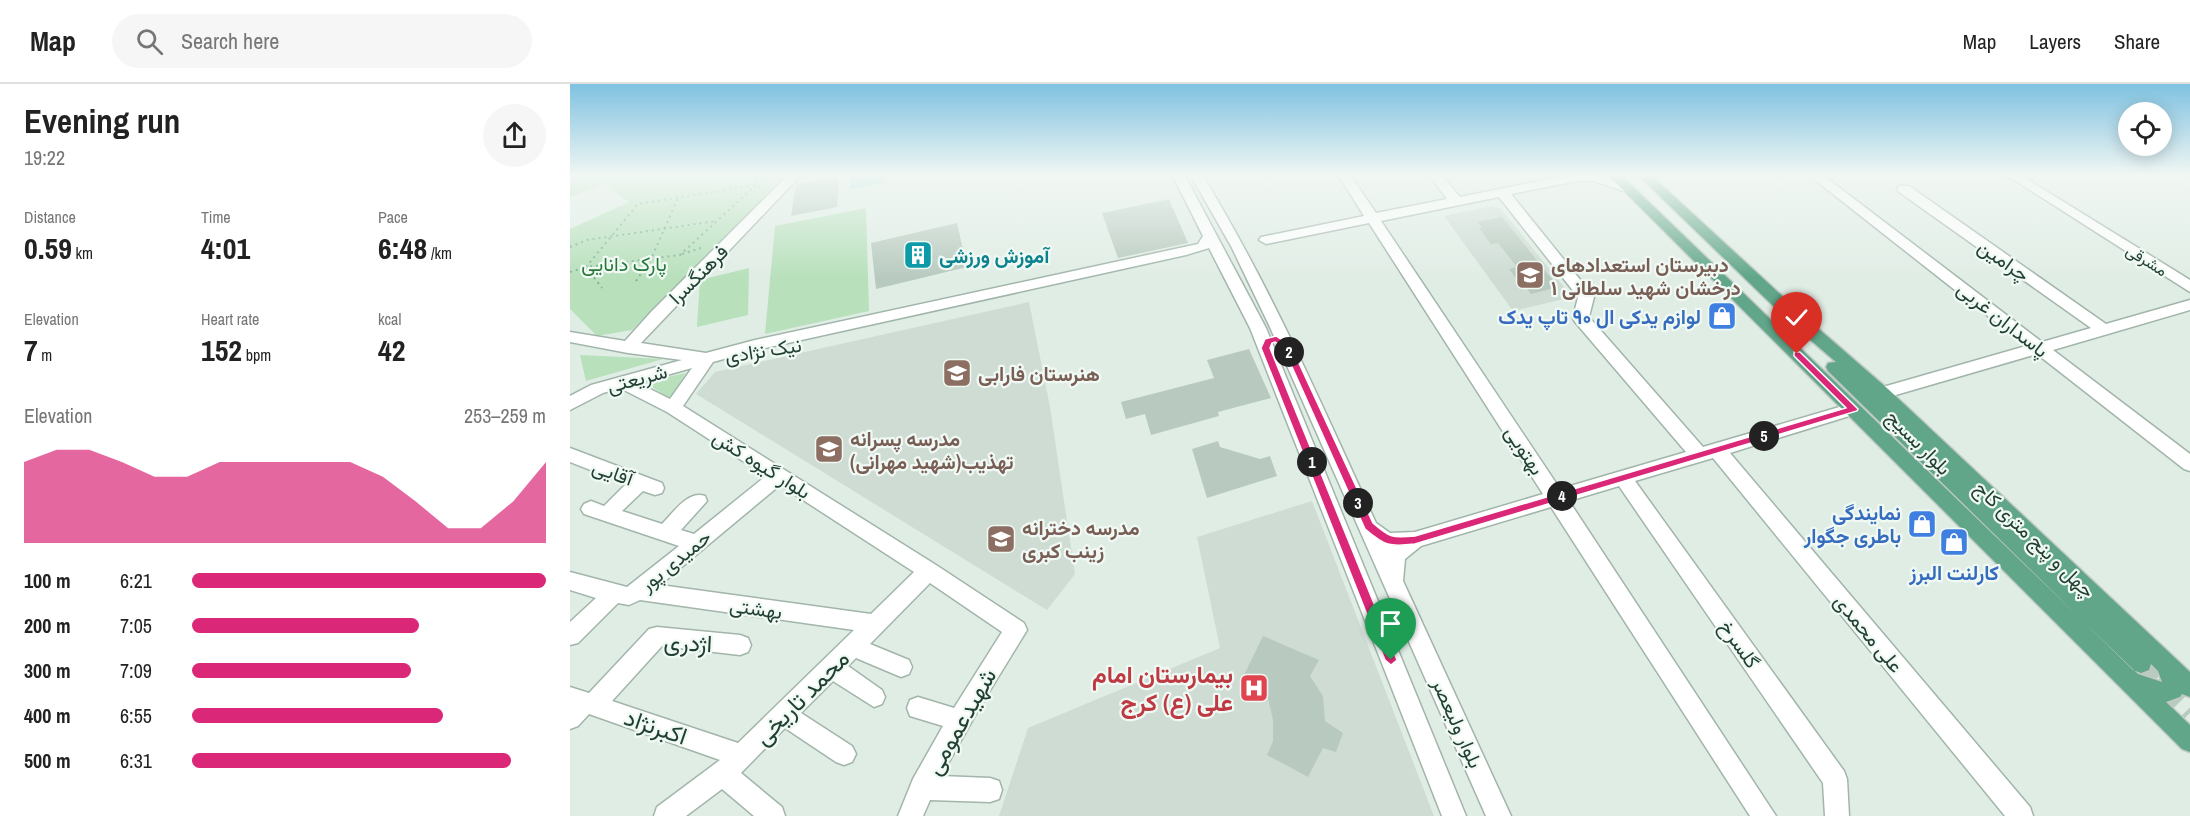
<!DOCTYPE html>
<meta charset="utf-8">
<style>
:root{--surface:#fff;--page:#f6f6f6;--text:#222;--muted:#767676;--line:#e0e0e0;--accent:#db2777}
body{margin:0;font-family:"Archivo Narrow",Vazirmatn,sans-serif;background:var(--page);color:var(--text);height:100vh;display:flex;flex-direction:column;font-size:22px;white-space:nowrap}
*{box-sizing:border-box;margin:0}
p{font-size:20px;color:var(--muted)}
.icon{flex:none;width:33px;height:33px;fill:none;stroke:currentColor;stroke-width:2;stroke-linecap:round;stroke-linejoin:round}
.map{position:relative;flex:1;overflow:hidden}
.panel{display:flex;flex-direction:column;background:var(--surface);width:570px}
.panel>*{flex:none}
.buttons{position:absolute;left:1548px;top:18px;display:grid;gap:12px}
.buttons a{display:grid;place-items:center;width:54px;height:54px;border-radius:50%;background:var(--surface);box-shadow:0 3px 15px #0003;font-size:30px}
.pin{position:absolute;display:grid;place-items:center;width:51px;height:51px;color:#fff;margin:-62px -26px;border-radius:50% 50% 50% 0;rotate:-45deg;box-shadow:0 0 6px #0007}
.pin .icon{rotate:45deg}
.km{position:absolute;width:30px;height:30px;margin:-15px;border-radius:50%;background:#222;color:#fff;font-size:16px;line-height:30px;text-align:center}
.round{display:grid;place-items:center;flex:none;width:63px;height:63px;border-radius:32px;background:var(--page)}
.headline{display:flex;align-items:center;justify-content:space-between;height:102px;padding:0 24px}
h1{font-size:33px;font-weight:800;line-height:45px}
.figures{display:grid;grid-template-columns:repeat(3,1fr);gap:9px;height:102px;padding:6px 24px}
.figures div{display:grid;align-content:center}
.figures b{font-size:30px;font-weight:800}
.figures small{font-size:16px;font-weight:400}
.figures p{font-size:16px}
.chart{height:168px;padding:12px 24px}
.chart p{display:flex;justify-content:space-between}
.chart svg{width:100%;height:108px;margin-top:6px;fill:var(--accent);opacity:.7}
ul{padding:0 24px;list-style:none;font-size:20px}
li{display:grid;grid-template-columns:96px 72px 1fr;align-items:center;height:45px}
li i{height:15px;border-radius:8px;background:var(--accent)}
header{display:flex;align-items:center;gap:36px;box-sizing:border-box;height:84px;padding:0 30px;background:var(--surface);border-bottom:2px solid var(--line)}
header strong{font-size:28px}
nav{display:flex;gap:33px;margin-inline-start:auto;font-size:21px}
.search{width:420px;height:54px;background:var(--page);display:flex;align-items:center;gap:15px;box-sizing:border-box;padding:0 21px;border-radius:33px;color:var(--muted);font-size:22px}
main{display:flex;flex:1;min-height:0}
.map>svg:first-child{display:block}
.built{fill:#cedcd4}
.green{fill:#b7e0bb}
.water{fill:#83d7d6}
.building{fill:#b8cac0}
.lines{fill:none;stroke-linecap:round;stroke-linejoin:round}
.major-tunnel{stroke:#b9cac1;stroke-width:22;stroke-dasharray:22 11;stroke-linecap:butt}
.minor-casing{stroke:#a2b5ab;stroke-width:3}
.major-casing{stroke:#c0c9c5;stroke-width:3}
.path{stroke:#7eb39a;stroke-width:2;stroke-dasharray:2 4;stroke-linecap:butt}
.minor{fill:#fff;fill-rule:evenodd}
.major{fill:#61a689;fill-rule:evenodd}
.route{fill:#db2777;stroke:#fff;stroke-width:1.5}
.labels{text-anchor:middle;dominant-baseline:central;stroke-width:4.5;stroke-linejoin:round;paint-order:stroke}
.far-street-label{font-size:16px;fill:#1f3f31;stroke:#f1f9f4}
.culture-label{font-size:20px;font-weight:bold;fill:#0d838f;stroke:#f1f9f4;text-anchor:start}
.street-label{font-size:20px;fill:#1f3f31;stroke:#f1f9f4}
.park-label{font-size:20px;fill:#267938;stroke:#f1f9f4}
.education-label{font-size:20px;font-weight:bold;fill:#785e54;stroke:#f1f9f4;text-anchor:start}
.shop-label{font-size:20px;font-weight:bold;fill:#366cbe;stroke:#f1f9f4;text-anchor:end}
.near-street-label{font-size:24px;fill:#1f3f31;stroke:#f1f9f4}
.near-health-label{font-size:24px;font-weight:bold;fill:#be3a42;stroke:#f1f9f4;text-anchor:end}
</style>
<header>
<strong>Map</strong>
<div class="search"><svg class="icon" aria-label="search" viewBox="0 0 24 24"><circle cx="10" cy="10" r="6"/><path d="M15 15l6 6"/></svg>Search here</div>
<nav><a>Map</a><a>Layers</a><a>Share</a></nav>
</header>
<main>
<section class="panel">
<div class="headline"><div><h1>Evening run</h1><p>19:22</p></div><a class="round"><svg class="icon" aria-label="share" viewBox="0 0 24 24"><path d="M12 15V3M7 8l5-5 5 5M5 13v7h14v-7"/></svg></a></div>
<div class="figures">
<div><p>Distance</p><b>0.59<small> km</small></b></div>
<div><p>Time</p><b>4:01</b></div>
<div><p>Pace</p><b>6:48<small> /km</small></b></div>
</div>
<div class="figures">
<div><p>Elevation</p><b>7<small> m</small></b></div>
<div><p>Heart rate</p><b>152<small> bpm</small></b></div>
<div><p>kcal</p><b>42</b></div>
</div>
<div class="chart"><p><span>Elevation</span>253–259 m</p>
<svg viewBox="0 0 160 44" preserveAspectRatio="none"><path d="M0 44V11L10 6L20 6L30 11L40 17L50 17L60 11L70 11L80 11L90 11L100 11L110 17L120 27L130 38L140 38L150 27L160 11V44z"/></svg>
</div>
<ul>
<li><b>100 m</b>6:21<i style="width:100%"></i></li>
<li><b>200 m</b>7:05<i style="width:64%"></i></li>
<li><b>300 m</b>7:09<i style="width:62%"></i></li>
<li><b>400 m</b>6:55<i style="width:71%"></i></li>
<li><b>500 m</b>6:31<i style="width:90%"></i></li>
</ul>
</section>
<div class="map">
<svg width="1620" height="732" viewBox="0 0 1620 732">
<rect width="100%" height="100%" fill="#e0ede5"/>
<g class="built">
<polygon points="922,122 931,125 1002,213 943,227 874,132"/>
<polygon points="459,218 480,323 505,490 477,526 126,310 145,288"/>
<polygon points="742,417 864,732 429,732 458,644 650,564 627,453"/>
</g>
<g class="green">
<polygon points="0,92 220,92 62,246 27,252 0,225 0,145 59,118 35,100 0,113"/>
<polygon points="296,124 299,227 195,250 205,142"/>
<polygon points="179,184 178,231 127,243 130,196"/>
<polygon points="10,271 93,275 16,297"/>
<polygon points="116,289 101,315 74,298"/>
</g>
<polygon class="water" points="281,92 315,92 315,99 280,105"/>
<g class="building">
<polygon points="269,92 267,123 221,132 226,100"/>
<polygon points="599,115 618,159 548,174 532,129"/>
<polygon points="932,133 954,160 988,203 961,210 956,203 953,203 939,185 947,183 928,159 921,160 909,144 912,144 908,138"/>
<polygon points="387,139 397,183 306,205 301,159"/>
<polygon points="679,265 701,314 648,328 649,332 581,351 575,330 556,335 551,318 644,294 637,276"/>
<polygon points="648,357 650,363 690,375 700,372 707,392 637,414 622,365"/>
<polygon points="693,552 749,576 740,592 753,612 755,637 773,649 766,668 753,664 738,693 697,671 703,657 703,636 698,614 672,595"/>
</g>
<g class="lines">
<polyline class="major-tunnel" points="1571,579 1620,629"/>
<g class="minor-casing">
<g id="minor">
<path d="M217,92H230L71,259L136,269L185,256L628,160L633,152L603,92H615L696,244L896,732H872L680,244L639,164L616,171L186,266L143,278L113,322L366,481L454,539L457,546L411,621L371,692L420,694L429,697L432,706L429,715L420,718L360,716L353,732H328L343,695L373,642L340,632L337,624L340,616L348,613L384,624L432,548L360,499L300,560L339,576L342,583L339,590L331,593L286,574L278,582L312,606L315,613L312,620L304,623L263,597L231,629L282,662L286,670L282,678L274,681L266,678L215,644L171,689L212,723L215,732H184L152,705L116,732H84L87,723L150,676L19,630L8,642L0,645V603L19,609L79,545L87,543L170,551L178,554L181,561L178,568L170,571L92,562L42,617L168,659L284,546L70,516L59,521L48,519L8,559L0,561V538L26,514L0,506V488L57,503L109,462L14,430L11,425L14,420L21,417L34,422L56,400L0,378V364L92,399L94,404L92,409L85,411L73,407L52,427L92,440C103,429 118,406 135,412L137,417L111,446L124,450L196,392L97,328L50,304L33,309L0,326V312L21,301L112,276L58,269L0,258V248L55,257L81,228ZM122,284L100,315L68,299ZM210,401L344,488L301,530L90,501Z"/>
<path d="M621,92H633C700,202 752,321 806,439L820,449L845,448L973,410L799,139L696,160L689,156L691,153L794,132L769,92H781L806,129L877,115L860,92H872L890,113L994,92H1033L1062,101L1064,104L1057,108L1024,97H1007L941,110L1024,213L1019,233L1133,363L1283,319L1289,321L1292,325L1289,329L1160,369L1460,723L1463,732H1435L1143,374L1065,397L1274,687L1277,695L1279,732H1255L1253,699L1049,402L999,417L1206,732H1180L981,423L851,462L835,475L833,497L941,732H916L699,241L661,162ZM929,113L1008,213L1003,234L1005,238L1116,368L990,405L811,137Z"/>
<polygon points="1240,92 1254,92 1472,258 1521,244 1329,108 1327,105 1329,102 1339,102 1536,240 1620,216 1620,226 1483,266 1620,370 1620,387 1614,385 1467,270 1312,315 1306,313 1304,309 1306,305 1456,262"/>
<polygon points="1438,92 1452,92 1620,196 1620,208"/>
</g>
</g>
<g class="major-casing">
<polygon id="major" points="1039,92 1052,92 1568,590 1592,598 1588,587 1581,580 1579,586 1571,589 1563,586 1258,287 1256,283 1258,279 1266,278 1223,241 1069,92 1082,92 1235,233 1318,305 1620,588 1620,613 1612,610 1610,613 1596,618 1620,641 1620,668 1612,665"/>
</g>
<g class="path">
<polyline points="186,92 186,101 194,106"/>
<polygon points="186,101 110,171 16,183 68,120"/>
<polyline points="0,163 17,156 146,137"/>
<polyline points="112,170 134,163"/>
<polyline points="0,188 16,183 32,204"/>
<polyline points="66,197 81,175 108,114"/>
</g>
<use href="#minor" class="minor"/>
<use href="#major" class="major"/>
</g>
<linearGradient id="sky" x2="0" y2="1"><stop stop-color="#7fc2e1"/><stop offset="0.47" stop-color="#f1f7f3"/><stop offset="1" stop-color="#f1f7f3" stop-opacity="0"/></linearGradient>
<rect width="1620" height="194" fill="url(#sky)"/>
<path class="route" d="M706,252L721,262L803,439C820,454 822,454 845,452L1276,324L1224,272V268H1230L1288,325L1287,327L845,460C819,463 815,462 795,445L713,263L705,258L702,259L700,264L827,576L821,581L815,576L691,264L695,255Z"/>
<defs>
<g id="building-square" transform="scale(1.5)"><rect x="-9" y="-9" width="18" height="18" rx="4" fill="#0f9aa8" stroke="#f1f9f4"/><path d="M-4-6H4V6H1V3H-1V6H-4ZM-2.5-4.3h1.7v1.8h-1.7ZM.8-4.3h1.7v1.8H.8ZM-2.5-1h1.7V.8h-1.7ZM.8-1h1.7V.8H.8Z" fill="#fff"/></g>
<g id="school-square" transform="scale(1.5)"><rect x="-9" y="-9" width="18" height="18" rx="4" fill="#8d6e63" stroke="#f1f9f4"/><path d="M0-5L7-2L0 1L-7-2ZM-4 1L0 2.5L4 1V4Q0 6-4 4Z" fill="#fff"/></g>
<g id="shop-square" transform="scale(1.5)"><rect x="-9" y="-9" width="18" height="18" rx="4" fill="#3f7fe0" stroke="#f1f9f4"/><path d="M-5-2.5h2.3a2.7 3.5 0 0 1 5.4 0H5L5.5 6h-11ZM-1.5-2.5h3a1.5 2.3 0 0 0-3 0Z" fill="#fff"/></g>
<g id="hospital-square" transform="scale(1.5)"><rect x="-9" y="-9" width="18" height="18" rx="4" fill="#e0444e" stroke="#f1f9f4"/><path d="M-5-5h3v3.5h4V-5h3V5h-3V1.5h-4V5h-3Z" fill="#fff"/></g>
</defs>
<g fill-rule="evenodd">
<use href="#building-square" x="348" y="171"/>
<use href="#school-square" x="960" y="191"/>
<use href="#shop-square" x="1152" y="232"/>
<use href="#school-square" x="387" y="289"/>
<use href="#school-square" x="259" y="365"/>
<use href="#shop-square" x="1352" y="440"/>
<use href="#school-square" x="431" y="455"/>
<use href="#shop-square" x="1384" y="458"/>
<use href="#hospital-square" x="684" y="604"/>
</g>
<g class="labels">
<g class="far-street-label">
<text transform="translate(1577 176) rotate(32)">مشرقی</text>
</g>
<g class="culture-label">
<text x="369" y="171">آموزش ورزشی</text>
</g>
<g class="street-label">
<text transform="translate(1434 176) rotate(35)">چرامین</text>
<text transform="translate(128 190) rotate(-45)">فرهنگسرا</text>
<text transform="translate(1433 235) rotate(38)">پاسداران غربی</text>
<text transform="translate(193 266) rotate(-9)">نیک نژادی</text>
<text transform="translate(67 294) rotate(-15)">شریعتی</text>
<text transform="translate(1349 358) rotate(45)">بلوار بسیج</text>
<text transform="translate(955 366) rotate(57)">بهتویی</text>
<text transform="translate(192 380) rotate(32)">بلوار گیوه کش</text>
<text transform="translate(43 388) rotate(20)">آقایی</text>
<text transform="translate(1465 455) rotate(44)">چهل و پنج متری کاج</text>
<text transform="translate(105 476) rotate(-39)">حمیدی پور</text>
<text transform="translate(186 524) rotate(8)">بهشتی</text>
<text transform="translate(1299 549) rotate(50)">علی محمدی</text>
<text transform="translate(1170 560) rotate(55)">گلسرخ</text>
<text transform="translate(888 639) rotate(66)">بلوار ولیعصر</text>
</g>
<g class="park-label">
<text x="54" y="179">پارک دانایی</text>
</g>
<g class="education-label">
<text x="981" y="180">دبیرستان استعدادهای<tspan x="981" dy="23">درخشان شهید سلطانی ۱</tspan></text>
<text x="408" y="289">هنرستان فارابی</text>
<text x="280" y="354">مدرسه پسرانه<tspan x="280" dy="23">تهذیب(شهید مهرانی)</tspan></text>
<text x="452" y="443">مدرسه دخترانه<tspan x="452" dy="23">زینب کبری</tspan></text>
</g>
<g class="shop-label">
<text x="1131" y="232">لوازم یدکی ال ۹۰ تاپ یدک</text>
<text x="1331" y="428">نمایندگی<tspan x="1331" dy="23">باطری جگوار</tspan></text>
<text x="1384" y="488" text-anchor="middle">کارلنت البرز</text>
</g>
<g class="near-street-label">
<text transform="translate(118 558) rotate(3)">اژدری</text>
<text transform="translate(231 613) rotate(-45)">محمد تاریخی</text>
<text transform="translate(390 637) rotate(-60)">شهیدعمومی</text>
<text transform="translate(86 642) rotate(19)">اکبرنژاد</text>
</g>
<g class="near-health-label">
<text x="663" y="590">بیمارستان امام<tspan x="663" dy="28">علی (ع) کرج</tspan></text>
</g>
</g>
</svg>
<div class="buttons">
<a><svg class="icon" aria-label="locate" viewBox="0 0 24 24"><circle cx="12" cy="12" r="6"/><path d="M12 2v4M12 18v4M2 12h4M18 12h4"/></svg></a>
</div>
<div class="pin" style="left:821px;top:576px;background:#1e9e55"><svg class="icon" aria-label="arrive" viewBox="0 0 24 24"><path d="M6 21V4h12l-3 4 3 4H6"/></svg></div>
<div class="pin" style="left:1227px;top:270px;background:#d93025"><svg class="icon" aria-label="check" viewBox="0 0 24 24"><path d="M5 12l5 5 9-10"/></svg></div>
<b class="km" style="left:742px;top:378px">1</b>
<b class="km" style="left:719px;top:268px">2</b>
<b class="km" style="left:788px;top:419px">3</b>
<b class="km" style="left:992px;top:412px">4</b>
<b class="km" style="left:1194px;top:352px">5</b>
</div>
</main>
